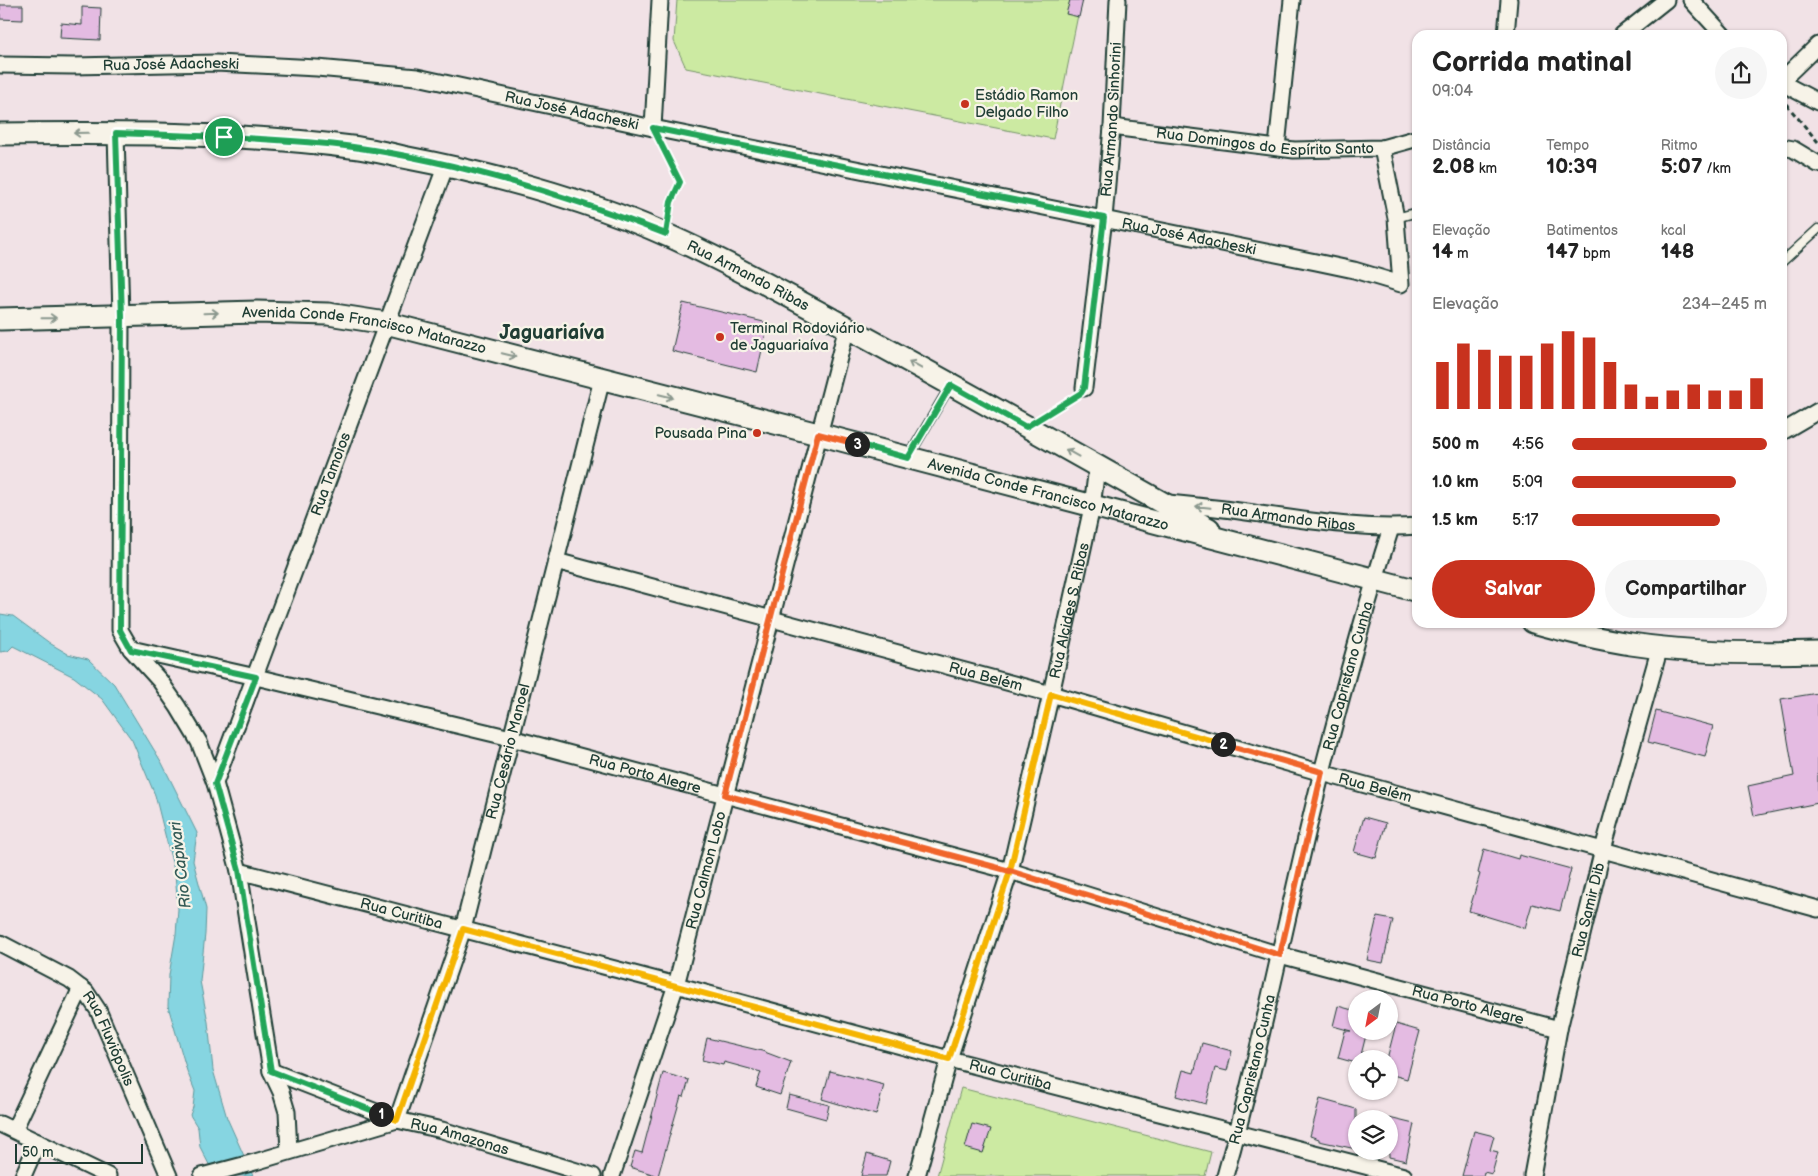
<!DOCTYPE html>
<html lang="pt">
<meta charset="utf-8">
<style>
:root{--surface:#fff;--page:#f6f6f6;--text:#222;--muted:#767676;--accent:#c8321e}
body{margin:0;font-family:"Balsamiq Sans",sans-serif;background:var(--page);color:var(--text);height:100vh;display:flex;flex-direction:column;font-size:19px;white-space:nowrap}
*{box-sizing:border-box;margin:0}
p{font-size:16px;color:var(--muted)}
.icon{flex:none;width:28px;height:28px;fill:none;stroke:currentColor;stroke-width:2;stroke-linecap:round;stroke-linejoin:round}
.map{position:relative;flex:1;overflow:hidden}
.details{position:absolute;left:1412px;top:30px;width:375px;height:598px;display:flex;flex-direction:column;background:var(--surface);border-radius:15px;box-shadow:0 1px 4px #0004}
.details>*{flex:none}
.needle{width:32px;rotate:212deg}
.tools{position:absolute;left:1348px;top:990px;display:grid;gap:10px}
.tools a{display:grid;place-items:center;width:50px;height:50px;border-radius:50%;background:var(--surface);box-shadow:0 1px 4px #0004;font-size:25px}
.scale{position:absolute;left:15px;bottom:12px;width:128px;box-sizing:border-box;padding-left:5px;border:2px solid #1f3d34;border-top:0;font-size:14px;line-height:18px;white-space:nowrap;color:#1f3d34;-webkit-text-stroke:4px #f7f3e8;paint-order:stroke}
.pin{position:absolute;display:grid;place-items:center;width:42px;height:42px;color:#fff;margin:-21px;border:2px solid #fff;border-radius:50%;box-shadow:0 1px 5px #0007}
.km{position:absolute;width:25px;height:25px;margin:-12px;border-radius:50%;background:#222;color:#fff;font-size:14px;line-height:25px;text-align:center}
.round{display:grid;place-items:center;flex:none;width:52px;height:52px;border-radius:26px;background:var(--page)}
.headline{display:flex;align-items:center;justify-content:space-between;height:85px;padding:0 20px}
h1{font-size:28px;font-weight:700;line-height:38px}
.metrics{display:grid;grid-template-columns:repeat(3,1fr);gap:8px;height:85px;padding:5px 20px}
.metrics div{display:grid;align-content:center}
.metrics b{font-size:21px;font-weight:700}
.metrics small{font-size:14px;font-weight:400}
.metrics p{font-size:14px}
.chart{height:140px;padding:10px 20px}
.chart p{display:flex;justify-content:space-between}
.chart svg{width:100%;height:90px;margin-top:5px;stroke:var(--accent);stroke-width:6}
.cta{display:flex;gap:10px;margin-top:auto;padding:10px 20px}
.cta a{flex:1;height:58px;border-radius:30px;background:var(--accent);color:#fff;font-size:20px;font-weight:700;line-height:58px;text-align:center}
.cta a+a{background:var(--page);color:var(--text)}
ul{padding:0 20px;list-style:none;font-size:16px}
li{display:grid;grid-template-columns:80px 60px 1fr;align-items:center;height:38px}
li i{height:12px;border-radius:6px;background:var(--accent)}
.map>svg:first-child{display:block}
.green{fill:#cceaa2;stroke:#76946b}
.water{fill:#86d5e1;stroke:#5d989c}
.building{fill:#e4bbe2;stroke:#1f3d34}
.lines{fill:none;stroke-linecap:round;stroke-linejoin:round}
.lane-casing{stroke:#1f3d34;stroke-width:11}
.street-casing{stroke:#1f3d34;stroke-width:19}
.secondary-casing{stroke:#1f3d34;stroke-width:25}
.path{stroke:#1f3d34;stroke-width:3;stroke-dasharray:5 4;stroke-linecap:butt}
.lane{stroke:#f7f3e8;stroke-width:8}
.street{stroke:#f7f3e8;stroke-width:15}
.secondary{stroke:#f7f3e8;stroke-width:21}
.oneway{stroke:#8b988e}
.split-1-casing{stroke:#fff;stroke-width:10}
.split-2-casing{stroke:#fff;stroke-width:10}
.split-3-casing{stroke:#fff;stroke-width:10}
.split-4-casing{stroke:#fff;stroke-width:10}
.split-1{stroke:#22a559;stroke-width:6}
.split-2{stroke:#f5b400;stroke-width:6}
.split-3{stroke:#f0652b;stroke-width:6}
.split-4{stroke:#22a559;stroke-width:6}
.poi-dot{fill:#c8321e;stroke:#f7f3e8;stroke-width:2}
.labels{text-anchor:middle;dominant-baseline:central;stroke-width:4.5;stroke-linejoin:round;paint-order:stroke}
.street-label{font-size:15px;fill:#1f3d34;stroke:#f7f3e8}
.poi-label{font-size:15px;fill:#1f3d34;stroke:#f7f3e8;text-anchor:start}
.water-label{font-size:16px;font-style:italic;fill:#345b57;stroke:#f7f3e8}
.district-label{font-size:20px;font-weight:bold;fill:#1f3d34;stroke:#f7f3e8}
</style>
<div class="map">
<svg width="1818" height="1176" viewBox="0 0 1818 1176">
<rect width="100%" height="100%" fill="#f1e2e6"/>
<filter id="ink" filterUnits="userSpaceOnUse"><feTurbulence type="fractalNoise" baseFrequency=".02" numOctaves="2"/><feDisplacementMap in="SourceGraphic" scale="10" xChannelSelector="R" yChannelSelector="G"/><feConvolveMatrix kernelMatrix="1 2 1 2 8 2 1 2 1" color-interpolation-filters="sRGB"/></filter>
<g filter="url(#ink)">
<g class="green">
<polygon points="677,0 1081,0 1053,139 686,68 674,41"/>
<polygon points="961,1088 1211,1152 1205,1176 937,1176"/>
</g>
<polygon class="water" points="0,614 13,616 51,644 68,654 88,659 114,684 162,763 197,833 193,861 206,909 205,934 200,981 208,1022 213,1070 227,1118 253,1176 215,1176 200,1147 198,1128 190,1115 193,1107 195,1091 187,1071 168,1006 169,975 176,934 178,909 175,874 155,795 132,740 102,699 74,677 13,646 8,651 0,652"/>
<g class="building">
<polygon points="1070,0 1083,0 1079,17 1066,14"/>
<polygon points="0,5 23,5 23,20 0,19"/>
<polygon points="82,7 101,8 100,40 60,38 61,23 82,25"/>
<polygon points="683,303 768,323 757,372 672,351"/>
<polygon points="1818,693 1818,803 1754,816 1748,786 1794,776 1781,699"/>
<polygon points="1656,711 1713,726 1705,757 1648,742"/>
<polygon points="1364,817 1386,823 1376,858 1354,852"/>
<polygon points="1484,849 1518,859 1519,855 1571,869 1560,911 1532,904 1525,928 1469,911 1480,874 1478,873"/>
<polygon points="1377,917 1393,920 1383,963 1367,960"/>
<polygon points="1338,1006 1356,1011 1356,1031 1367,1031 1360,1059 1356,1059 1356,1063 1338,1058 1345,1031 1351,1031 1333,1026"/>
<polygon points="1396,1024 1420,1031 1407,1079 1389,1074 1389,1059 1387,1059"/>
<polygon points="707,1038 762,1051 791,1062 780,1095 756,1087 761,1072 724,1062 723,1065 702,1060"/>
<polygon points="1202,1043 1232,1051 1227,1071 1215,1068 1206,1104 1176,1096 1183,1070 1194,1073"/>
<polygon points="830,1071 884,1085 876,1115 822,1099"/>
<polygon points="663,1073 689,1080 684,1097 681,1096 658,1176 630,1167 635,1151 642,1153"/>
<polygon points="789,1095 829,1105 826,1119 786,1108"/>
<polygon points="1320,1099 1356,1109 1356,1149 1319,1141 1319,1139 1310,1136"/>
<polygon points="1389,1118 1414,1124 1406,1161 1389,1157"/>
<polygon points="972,1124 991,1129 983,1153 965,1148"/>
<polygon points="1474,1131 1494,1136 1490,1150 1498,1152 1492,1174 1484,1172 1483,1176 1462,1176"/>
<polygon points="867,1154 890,1161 886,1176 861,1176"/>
</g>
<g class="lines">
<g class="lane-casing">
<g id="lane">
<polyline points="1396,218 1418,212"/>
<polyline points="1782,262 1818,229"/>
<polyline points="909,456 950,386"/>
</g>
</g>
<g class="street-casing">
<g id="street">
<polyline points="1691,0 1723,35"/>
<polyline points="1506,35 1509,0"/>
<polyline points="1622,35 1666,0"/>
<path id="s1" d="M0,65L73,66L216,63L317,68L417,77L653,128L1316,262L1354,270L1401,284L1396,218L1382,148"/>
<polyline points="1782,80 1818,45"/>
<polyline points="1782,83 1818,102"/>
<path id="s2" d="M1112,127L1294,150L1382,148L1418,138"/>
<polyline points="653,128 660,0"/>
<polyline points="116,133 121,316 120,630 131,649 160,681 178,707 199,742 215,783 239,871 271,1071 281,1092 287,1112 289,1151"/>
<polyline points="1277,147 1292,0"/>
<polyline points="1782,147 1793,149 1818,164"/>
<path id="s3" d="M1084,388L1104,218L1112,127L1118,0"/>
<polyline points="1782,432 1818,411"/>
<path id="s4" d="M1168,503C1199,506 1230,509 1260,514C1312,521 1365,530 1418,526"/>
<path id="s5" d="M556,561L1051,694L1322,773L1818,909"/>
<path id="s6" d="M131,649L256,677L511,738L1010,871L1280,955L1559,1029"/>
<path id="s7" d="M215,783L446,165"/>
<path id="s8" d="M239,871L676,985L949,1059L1404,1176"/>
<path id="s9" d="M0,943L69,979L86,992L98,1010L169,1176"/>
<path id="s10" d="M271,1071L397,1120L442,1130L593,1176"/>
<polyline points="0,1124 108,1176"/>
<polyline points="14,1130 81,988"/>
<polyline points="23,1176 38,1142"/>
<path id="s11" d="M202,1176L255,1162L397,1120L463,929L602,379"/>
<path id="s12" d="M612,1176L676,985L847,327"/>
<path id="s13" d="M917,1176L949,1059L1010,871L1051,694L1092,507L1097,467"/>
<path id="s14" d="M1225,1176C1263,1043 1288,906 1322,772C1343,690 1365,608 1391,528"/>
<path id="s15" d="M1532,1176L1559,1029L1603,849L1660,647"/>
</g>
</g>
<g class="secondary-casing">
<g id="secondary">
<path id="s16" d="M0,134C117,133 235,132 351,147C369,149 386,153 403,157C471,170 539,187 604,210C684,238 759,280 833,320C960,388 1084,459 1209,529"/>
<path id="s17" d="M0,319L257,312L328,314L386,323L818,434L1418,591"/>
<path d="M1533,622C1565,631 1598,639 1631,644C1692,653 1756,654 1818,652"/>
</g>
</g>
<g class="path">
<polyline points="1786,104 1818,142"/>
<polyline points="663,146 680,182 671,202 669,216"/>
<polyline points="1043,416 1074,397"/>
</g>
<use href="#lane" class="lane"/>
<use href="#street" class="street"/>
<use href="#secondary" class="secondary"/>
</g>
<defs><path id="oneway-shaft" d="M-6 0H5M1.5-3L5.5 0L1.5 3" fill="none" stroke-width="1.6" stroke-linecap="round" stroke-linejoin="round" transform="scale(1.25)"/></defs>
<g class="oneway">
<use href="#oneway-shaft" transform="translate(81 133) rotate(179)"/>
<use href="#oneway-shaft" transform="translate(211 313) rotate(-2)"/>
<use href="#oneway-shaft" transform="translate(49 318) rotate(-1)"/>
<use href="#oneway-shaft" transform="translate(509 355) rotate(14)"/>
<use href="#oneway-shaft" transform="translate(915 365) rotate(-151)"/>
<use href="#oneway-shaft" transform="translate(666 396) rotate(14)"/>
<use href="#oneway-shaft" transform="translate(1072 453) rotate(-151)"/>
<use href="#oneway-shaft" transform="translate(1203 507) rotate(-174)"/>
</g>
</g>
<g class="lines" filter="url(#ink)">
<g class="split-1-casing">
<polyline id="split-1" points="224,137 116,133 122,316 120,630 131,650 256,677 215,784 239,870 271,1071 381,1114"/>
</g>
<g class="split-2-casing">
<polyline id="split-2" points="381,1114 397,1120 463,929 949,1059 1010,871 1051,694 1223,744"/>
</g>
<g class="split-3-casing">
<polyline id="split-3" points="857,444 818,434 725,795 1010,871 1280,955 1322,772 1223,744"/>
</g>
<g class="split-4-casing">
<path id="split-4" d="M224,137C267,139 310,141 353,147C460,162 566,195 666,234L671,202L680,182L653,128L1104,218L1084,388L1081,393L1026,427L951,385L908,458L857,444"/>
</g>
<use href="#split-1" class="split-1"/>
<use href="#split-2" class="split-2"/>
<use href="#split-3" class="split-3"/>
<use href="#split-4" class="split-4"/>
</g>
<g class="poi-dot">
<circle cx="965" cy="104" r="5"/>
<circle cx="720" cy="337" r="5"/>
<circle cx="757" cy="433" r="5"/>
</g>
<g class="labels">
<g class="street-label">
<text stroke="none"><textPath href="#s1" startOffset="171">Rua José Adacheski</textPath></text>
<text stroke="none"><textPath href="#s1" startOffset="576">Rua José Adacheski</textPath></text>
<text stroke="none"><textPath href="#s3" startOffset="270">Rua Armando Sinhorini</textPath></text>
<text stroke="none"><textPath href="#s2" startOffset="154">Rua Domingos do Espírito Santo</textPath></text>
<text stroke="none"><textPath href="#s1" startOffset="1206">Rua José Adacheski</textPath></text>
<text stroke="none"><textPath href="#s16" startOffset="771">Rua Armando Ribas</textPath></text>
<text stroke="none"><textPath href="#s17" startOffset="366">Avenida Conde Francisco Matarazzo</textPath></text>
<text stroke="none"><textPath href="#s7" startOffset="330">Rua Tamoios</textPath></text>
<text stroke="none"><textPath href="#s17" startOffset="1071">Avenida Conde Francisco Matarazzo</textPath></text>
<text stroke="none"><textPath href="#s4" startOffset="121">Rua Armando Ribas</textPath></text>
<text stroke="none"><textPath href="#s13" startOffset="586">Rua Alcides S. Ribas</textPath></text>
<text stroke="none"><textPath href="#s5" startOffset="445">Rua Belém</textPath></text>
<text stroke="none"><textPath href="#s14" startOffset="515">Rua Capristano Cunha</textPath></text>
<text stroke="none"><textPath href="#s11" startOffset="588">Rua Cesário Manoel</textPath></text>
<text stroke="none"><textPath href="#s6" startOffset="529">Rua Porto Alegre</textPath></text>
<text stroke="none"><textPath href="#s5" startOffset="850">Rua Belém</textPath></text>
<text stroke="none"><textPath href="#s12" startOffset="320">Rua Calmon Lobo</textPath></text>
<text stroke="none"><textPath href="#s15" startOffset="272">Rua Samir Dib</textPath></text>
<text stroke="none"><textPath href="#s8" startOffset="168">Rua Curitiba</textPath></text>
<text stroke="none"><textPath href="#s6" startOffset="1384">Rua Porto Alegre</textPath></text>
<text stroke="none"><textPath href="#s9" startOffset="151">Rua Fluviópolis</textPath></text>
<text stroke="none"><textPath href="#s14" startOffset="110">Rua Capristano Cunha</textPath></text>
<text stroke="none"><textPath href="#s8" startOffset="798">Rua Curitiba</textPath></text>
<text stroke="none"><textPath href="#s10" startOffset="200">Rua Amazonas</textPath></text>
</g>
<g class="poi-label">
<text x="975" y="95">Estádio Ramon<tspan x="975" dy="17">Delgado Filho</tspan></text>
<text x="730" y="328">Terminal Rodoviário<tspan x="730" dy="17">de Jaguariaíva</tspan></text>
<text x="747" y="433" text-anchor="end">Pousada Pina</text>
</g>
<g class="water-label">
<text transform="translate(181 865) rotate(-97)">Rio Capivari</text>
</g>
<g class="district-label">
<text x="552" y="333">Jaguariaíva</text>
</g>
</g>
</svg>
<div class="tools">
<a><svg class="needle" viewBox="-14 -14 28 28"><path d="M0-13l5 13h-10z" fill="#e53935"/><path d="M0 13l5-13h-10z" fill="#767676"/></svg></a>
<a><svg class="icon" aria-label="locate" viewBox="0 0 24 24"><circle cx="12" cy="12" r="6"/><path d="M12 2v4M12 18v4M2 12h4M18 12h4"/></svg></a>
<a><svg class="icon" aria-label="layers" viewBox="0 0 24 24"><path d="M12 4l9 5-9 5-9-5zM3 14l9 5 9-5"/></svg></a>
</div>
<div class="scale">50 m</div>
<div class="pin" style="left:224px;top:137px;background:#1e9e55"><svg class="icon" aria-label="arrive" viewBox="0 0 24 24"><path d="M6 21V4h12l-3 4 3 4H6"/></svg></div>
<b class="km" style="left:381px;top:1114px">1</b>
<b class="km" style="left:1223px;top:744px">2</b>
<b class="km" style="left:857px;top:444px">3</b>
<section class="details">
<div class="headline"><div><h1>Corrida matinal</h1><p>09:04</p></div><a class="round"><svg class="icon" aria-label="share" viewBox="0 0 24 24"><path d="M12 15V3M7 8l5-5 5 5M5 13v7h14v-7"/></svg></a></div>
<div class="metrics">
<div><p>Distância</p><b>2.08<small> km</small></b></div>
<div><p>Tempo</p><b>10:39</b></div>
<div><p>Ritmo</p><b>5:07<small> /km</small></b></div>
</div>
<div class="metrics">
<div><p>Elevação</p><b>14<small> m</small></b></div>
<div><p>Batimentos</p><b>147<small> bpm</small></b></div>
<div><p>kcal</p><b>148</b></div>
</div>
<div class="chart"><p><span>Elevação</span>234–245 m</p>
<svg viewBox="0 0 160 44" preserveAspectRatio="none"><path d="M5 44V21M15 44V12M25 44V15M35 44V18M45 44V18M55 44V12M65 44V6M75 44V9M85 44V21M95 44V32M105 44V38M115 44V35M125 44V32M135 44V35M145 44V35M155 44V29"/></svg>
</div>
<ul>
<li><b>500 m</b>4:56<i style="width:100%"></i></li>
<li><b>1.0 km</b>5:09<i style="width:84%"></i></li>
<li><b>1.5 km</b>5:17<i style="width:76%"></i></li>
</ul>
<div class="cta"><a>Salvar</a><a>Compartilhar</a></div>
</section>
</div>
